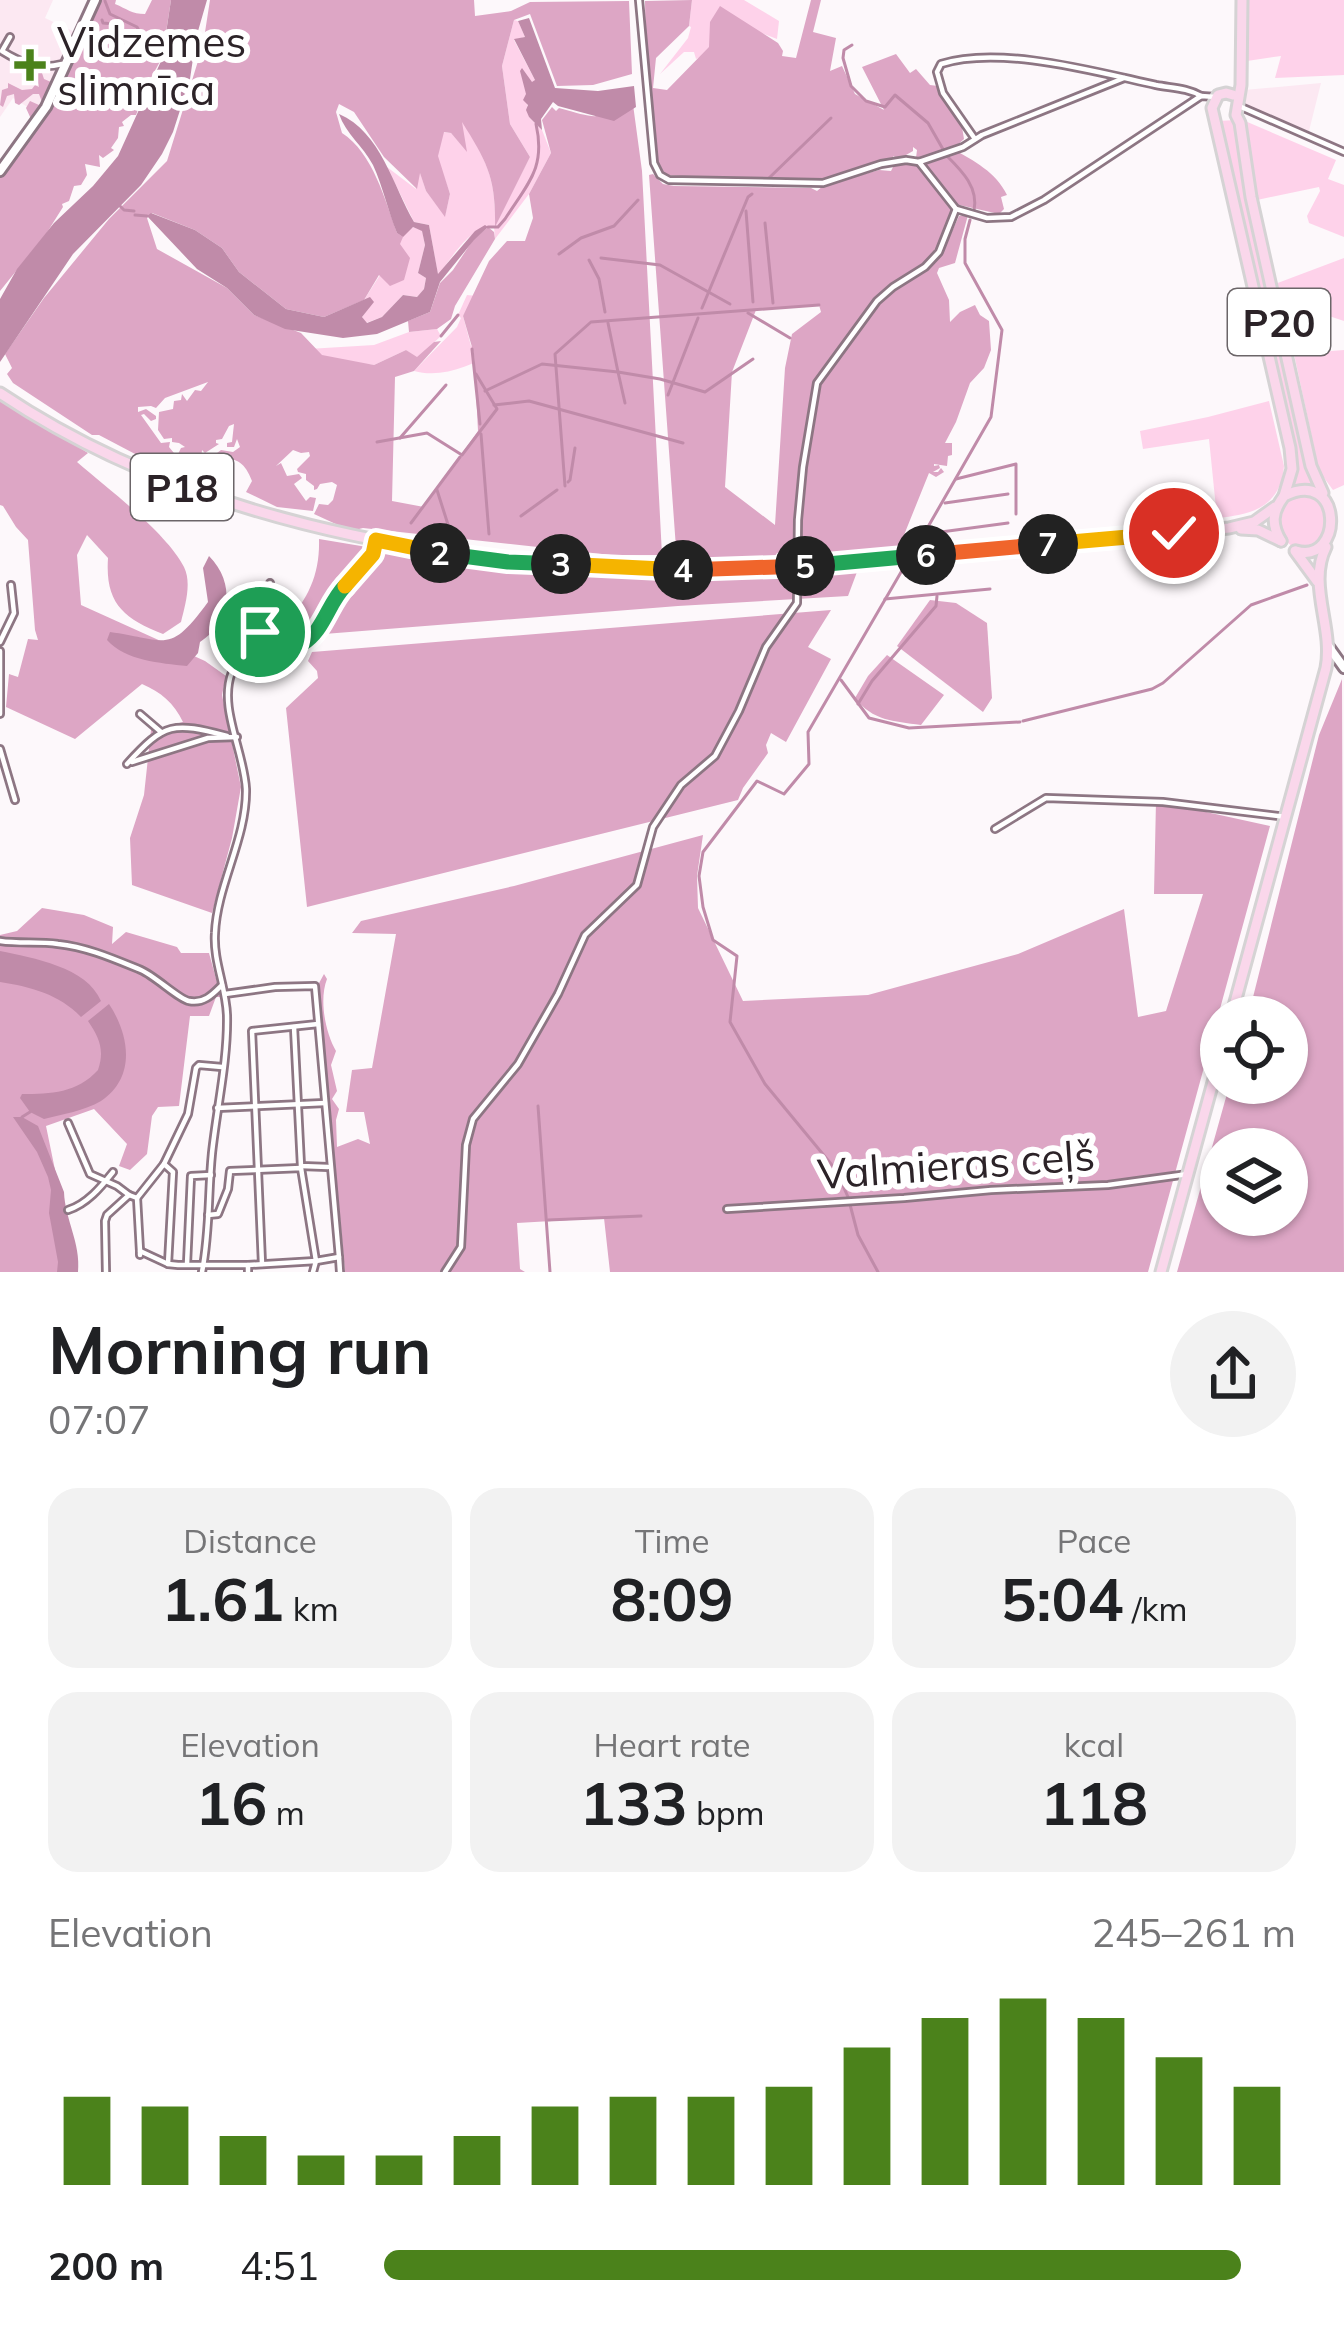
<!DOCTYPE html>
<meta charset="utf-8">
<style>
:root{--surface:#fff;--page:#f2f2f2;--text:#202124;--muted:#757577;--accent:#4b821b}
body{margin:0;font-family:Mulish,sans-serif;background:var(--page);color:var(--text);height:100vh;display:flex;flex-direction:column;font-size:45px;white-space:nowrap}
*{box-sizing:border-box;margin:0}
p{font-size:39px;color:var(--muted)}
.icon{flex:none;width:66px;height:66px;fill:none;stroke:currentColor;stroke-width:2;stroke-linecap:round;stroke-linejoin:round}
.map{position:relative;height:1272px;overflow:hidden}
.side{display:flex;flex-direction:column;background:var(--surface);flex:1}
.side>*{flex:none}
.tools{position:absolute;left:1200px;top:996px;display:grid;gap:24px}
.tools a{display:grid;place-items:center;width:108px;height:108px;border-radius:50%;background:var(--surface);box-shadow:0 3px 9px #0004;font-size:60px}
.pin{position:absolute;display:grid;place-items:center;width:102px;height:102px;color:#fff;margin:-51px;border:6px solid #fff;border-radius:50%;box-shadow:0 3px 12px #0007}
.km{position:absolute;width:60px;height:60px;margin:-30px;border-radius:50%;background:#222;color:#fff;font-size:33px;line-height:60px;text-align:center}
.round{display:grid;place-items:center;flex:none;width:126px;height:126px;border-radius:63px;background:var(--page)}
.summary{display:flex;align-items:center;justify-content:space-between;height:204px;padding:0 48px}
h1{font-size:66px;font-weight:700;line-height:90px}
.stats{display:grid;grid-template-columns:repeat(3,1fr);gap:18px;height:204px;padding:12px 48px}
.stats div{display:grid;align-content:center;border-radius:30px;background:var(--page);text-align:center}
.stats b{font-size:60px;font-weight:700}
.stats small{font-size:33px;font-weight:400}
.stats p{font-size:33px}
.chart{height:336px;padding:24px 48px}
.chart p{display:flex;justify-content:space-between}
.chart svg{width:100%;height:216px;margin-top:12px;stroke:var(--accent);stroke-width:6}
ul{padding:0 48px;list-style:none;font-size:39px}
li{display:grid;grid-template-columns:192px 144px 1fr;align-items:center;height:90px}
li i{height:30px;border-radius:15px;background:var(--accent)}
.map>svg:first-child{display:block}
.built{fill:#fce8f2}
.green{fill:#fed2ea}
.forest{fill:#dda6c5;fill-rule:evenodd}
.water{fill:#c08ba9}
.lines{fill:none;stroke-linecap:round;stroke-linejoin:round}
.stream{stroke:#c08ba9;stroke-width:3}
.street-casing{stroke:#8d7683;stroke-width:10}
.secondary-casing{stroke:#8d7683;stroke-width:14}
.primary-casing{stroke:#d5d3d4;stroke-width:15}
.street{stroke:#fff;stroke-width:4.5}
.secondary{stroke:#fff;stroke-width:8}
.primary{stroke:#fad7eb;stroke-width:9}
.split-1-casing{stroke:#fff;stroke-width:24}
.split-2-casing{stroke:#fff;stroke-width:24}
.split-3-casing{stroke:#fff;stroke-width:24}
.split-4-casing{stroke:#fff;stroke-width:24}
.split-5-casing{stroke:#fff;stroke-width:24}
.split-6-casing{stroke:#fff;stroke-width:24}
.split-7-casing{stroke:#fff;stroke-width:24}
.split-8-casing{stroke:#fff;stroke-width:24}
.split-1{stroke:#22a559;stroke-width:15}
.split-2{stroke:#f5b400;stroke-width:15}
.split-3{stroke:#22a559;stroke-width:15}
.split-4{stroke:#f5b400;stroke-width:15}
.split-5{stroke:#f0652b;stroke-width:15}
.split-6{stroke:#22a559;stroke-width:15}
.split-7{stroke:#f0652b;stroke-width:15}
.split-8{stroke:#f5b400;stroke-width:15}
.poi-dot{fill:#4b821b;stroke:#fff;stroke-width:4.5}
.labels{text-anchor:middle;dominant-baseline:central;stroke-width:12;stroke-linejoin:round;paint-order:stroke}
.shield{fill:#fff;stroke:#6b6568;stroke-width:3}
.shield-label{font-size:39px;font-weight:bold;fill:#2c2328}
.poi-label{font-size:42px;fill:#2c2328;stroke:#fff;text-anchor:start}
.street-label{font-size:42px;fill:#2c2328;stroke:#fff}
</style>
<div class="map">
<svg width="1344" height="1272" viewBox="0 0 1344 1272">
<rect width="100%" height="100%" fill="#fdf8fb"/>
<g class="built">
<polygon points="0,0 53,0 45,18 75,32 39,114 13,98 0,117"/>
<polygon points="1321,83 1309,131 1245,107 1244,90"/>
</g>
<g class="green">
<polygon points="692,0 744,0 779,21 777,39 754,30 715,41 708,54 696,59 694,52 684,52 660,74 688,38 691,27 689,26"/>
<polygon points="1244,0 1344,0 1344,75 1275,78 1281,56 1247,61"/>
<path d="M514,20L518,21L525,37L514,40L535,80L526,94L529,117L542,130L551,153L529,194L495,239L494,227C469,226 453,257 438,275L429,225L414,222L387,167L416,189L419,169L426,191L445,216L450,194L437,157L443,132L451,133L465,149L460,117C484,157 496,175 495,223L530,157L510,124L502,66Z"/>
<polygon points="1237,120 1317,487 1307,485 1289,489 1294,472 1217,121"/>
<polygon points="1245,121 1336,160 1328,179 1344,185 1344,237 1309,223 1307,216 1320,191 1319,187 1257,200"/>
<polygon points="390,215 397,233 413,227 422,230 425,245 418,273 426,278 424,289 417,297 403,295 382,317 366,323 362,317 373,302 370,298 364,300 380,275"/>
<polygon points="1344,258 1344,321 1329,316 1326,295 1280,307 1275,284"/>
<path d="M467,295L477,296L463,316L471,346L496,352C472,365 442,379 414,371L457,327L461,318L458,315Z"/>
<polygon points="437,329 441,336 417,358 406,350 374,365 334,361 308,349 374,345 409,332"/>
<polygon points="1344,350 1344,485 1333,490 1319,471 1294,354"/>
<path d="M1269,401L1284,466C1281,507 1251,515 1217,518L1209,439L1143,449L1140,431L1208,417Z"/>
<path d="M1312,493L1335,519L1333,533L1316,549C1309,548 1301,549 1295,547C1274,540 1271,505 1292,496C1298,493 1305,494 1312,493Z"/>
</g>
<g class="forest">
<path d="M100,0H116L115,4C127,9 132,14 145,14L152,0H171L162,58L147,85L136,115H131L122,122L124,126L119,127L118,138L111,148L114,150L103,158L99,155L100,167L85,164L87,175L81,185L74,186L69,201L62,204L63,207L46,234L0,291V174L44,118L43,113L35,114L31,119L26,108L30,101L39,105L42,102L39,94H33L19,105L15,103L14,94L7,96L3,107L0,105L2,90L8,88V83L22,90L32,89L35,85L39,87L38,83L28,82L23,78L29,75L28,63L31,60L40,67L44,79L51,82L53,80L60,85L71,68L81,33L89,28L91,17Z"/>
<path d="M210,0H474L475,16L511,11L530,2L629,1L632,74L593,85L557,86L530,14L514,20L502,66L510,124L530,157L495,227C496,178 487,162 462,122L467,152L451,133L444,132L438,156L450,194L445,217L426,191L420,173L417,189L384,157L354,112L339,104L336,112L342,133C373,153 385,200 397,233L403,237L400,244L410,258L404,280L390,286L379,275L364,300L324,317L286,309L239,272L222,248L195,230L152,213L147,218L157,249L227,288L254,315L301,333L322,355L374,365L406,350L417,357L434,342L441,341L414,371L395,377L392,501L424,507L478,431L474,354L463,316L489,261L507,241H525L533,218L529,194L551,153L542,120L552,107L556,111L559,108C599,119 598,122 632,97L642,171L662,555H611L363,528L351,531L314,514L319,504L328,505L333,500L337,485L332,482L320,484L317,489L314,490V486L306,480V474L298,472L297,469L310,456L309,452L301,453L293,450L276,466L281,463L287,476L299,474L302,478L294,484L306,501L310,497L316,498L313,511L277,507L246,492L252,481C245,463 238,458 219,458L217,453L221,450L233,452L240,447L237,439L234,447H227V443L232,442L234,424L229,426L222,439L216,440V443L219,444L205,453L202,450L201,460H197L191,453L183,456L178,454L181,448L185,447L179,443L172,442V438L164,439L158,430L159,412L173,409L174,401L181,400L182,394L187,401L195,390L201,391L208,382L165,398L156,408L151,406L138,407V412L146,409L156,416V419L151,421L144,414L141,415L161,443L170,442L169,447L183,464L193,466L195,472L198,469L201,474L198,476L137,455L99,435H92L13,383L7,374L12,368L5,354L44,298L109,219L167,161L203,45Z"/>
<path d="M692,0L689,26L656,58L653,88L667,90L709,47L710,22L720,6L778,43L783,51L782,56L796,58L811,0H821L813,32L836,38L830,71L842,66L855,94L884,110L862,67L896,54L910,73L916,69L930,85L938,86L961,121L964,139L953,149C974,161 996,172 1007,195L1001,197L1004,209L999,214L955,204L940,245L944,249L959,216L968,215L955,263L939,268L937,273L949,300L950,322L960,312L975,305L980,315L989,321L991,350L984,368L970,383L956,422L945,443H952V455L948,456L947,466L934,464V466L939,465L940,468L933,472H938L941,468L944,472L936,477L929,473L902,540L906,544V550L837,554L793,549L777,553L773,559L685,562L681,551L676,548L649,175L653,174L663,184L674,186L811,188L817,191L823,186L879,170L891,171L893,167L916,158L917,150L913,147V151L899,159L893,156L894,160L879,161L828,179L760,180L661,175L656,167L646,60L645,1ZM819,305L821,312L792,334L785,368L775,525L725,487L732,372L756,310Z"/>
<polygon points="488,227 494,232 495,239 455,306 451,319 437,329 409,332 408,321 430,312 440,283 453,270 473,240"/>
<path d="M0,397L88,453L77,462C107,488 167,533 184,567C192,583 185,606 181,622L163,634C123,618 105,603 108,558L87,535L77,555L81,605L205,661L226,676L222,695L241,787L232,838L212,913L132,885L130,838L144,795L151,730L183,722C174,703 161,692 142,684L75,739L6,707L9,674L18,677L28,639L38,640L35,630L28,540L16,527L3,506L0,505Z"/>
<path d="M319,539L493,568L677,576L857,572L848,596L678,606L299,636L286,623C309,598 320,573 319,539Z"/>
<polygon points="930,600 956,603 987,623 992,698 983,712 897,646"/>
<polygon points="831,610 808,647 831,659 786,742 771,733 766,745 768,753 743,788 738,800 307,907 286,708 318,678 317,671 308,661 312,652"/>
<path d="M887,655L944,695L921,725C893,721 873,721 855,698L868,676Z"/>
<path d="M1342,679L1344,1272H1177L1230,1083H1287V1017H1248L1319,735ZM1221,1149H1287V1215H1221Z"/>
<path d="M1156,801L1270,826L1148,1272H610L604,1218L517,1223L520,1269L525,1272H345L318,985L324,974L327,979C319,999 325,1032 336,1051L331,1065L337,1091L332,1099L339,1109L336,1120L337,1147L358,1139L370,1144L364,1112H346L352,1070L372,1068L396,934L352,933L361,921L514,886L703,835L697,876L698,908L743,1001L868,995L1018,954L1124,909L1138,1017L1166,1011L1203,894H1154Z"/>
<polygon points="42,908 84,915 113,927 112,944 126,932 177,947 181,953 209,953 221,997 216,997 209,1016 190,1016 179,1106 158,1107 152,1116 147,1154 130,1170 119,1166 127,1144 94,1109 46,1126 70,1243 64,1272 0,1272 0,935 17,931"/>
</g>
<g class="water">
<polygon points="171,0 207,0 196,38 190,79 173,132 162,154 141,185 73,254 0,362 0,299 17,269 54,223 93,186 118,156 162,59"/>
<polygon points="529,18 555,88 598,91 634,86 636,107 614,121 558,106 553,102 541,119 542,130 529,117 526,110 528,105 523,100 526,94 520,71 522,68 532,82 535,80 514,39 525,37 518,21"/>
<path d="M339,114C381,132 393,186 414,222L429,225L438,274L475,231L485,225L488,227L474,240L440,282L430,312L377,334L343,338L285,329L254,315L227,288L197,269L147,216L151,213L195,230L222,248L239,272L286,309L324,317L370,297L374,302L362,317L367,323L382,317L403,295L417,297L424,289L426,278L418,273L425,245L422,231L413,227L403,237L397,233C388,211 383,187 373,165C363,146 346,134 339,114Z"/>
<path d="M209,556C236,583 231,622 200,642L198,653L187,666C160,663 126,661 107,640L110,632C168,640 169,655 208,602L203,568Z"/>
<path d="M0,951C33,958 87,967 101,1001L81,1017C59,994 31,987 0,982Z"/>
<path d="M109,1004C129,1034 137,1077 101,1101C84,1111 63,1114 44,1119L30,1112L20,1098L22,1094C51,1094 77,1093 98,1070C105,1050 99,1037 88,1021Z"/>
<path d="M13,1117H22L38,1126L64,1192C65,1220 81,1243 78,1272H57L58,1262L49,1213L51,1190L48,1177L37,1152Z"/>
</g>
<g class="lines">
<g class="stream">
<polyline points="105,1 110,14 137,27 151,53 162,59"/>
<polyline points="102,20 103,23 114,24 120,21"/>
<polyline points="852,45 844,50 843,58 851,86 866,101 885,107 895,95 928,123 944,151"/>
<polyline points="1238,142 1246,192"/>
<path d="M946,155C961,170 979,187 974,211"/>
<polyline points="769,178 831,118"/>
<polyline points="120,206 124,210 134,211"/>
<polyline points="746,211 753,302"/>
<polyline points="135,215 147,216"/>
<polyline points="765,223 773,303"/>
<path d="M488,227H498L505,219C528,183 546,168 536,124"/>
<polyline points="1254,231 1277,334"/>
<polyline points="559,254 581,238 614,226 638,200"/>
<polyline points="601,258 660,265 730,304"/>
<polyline points="589,260 599,279 605,312"/>
<polyline points="702,308 748,197 752,194"/>
<polyline points="748,313 790,338"/>
<polyline points="441,336 458,315"/>
<polyline points="472,349 480,424"/>
<polyline points="485,391 542,364 618,372 608,323"/>
<polyline points="668,395 698,318"/>
<polyline points="625,403 618,372 660,379 705,392 753,359"/>
<polyline points="494,405 529,401 683,443"/>
<polyline points="481,434 489,534"/>
<polyline points="400,438 446,385"/>
<polyline points="377,442 427,433 462,455 497,409 476,374"/>
<polyline points="956,479 1016,464 1016,514"/>
<polyline points="568,482 570,480 575,448"/>
<polyline points="565,486 555,354 591,322 819,305"/>
<polyline points="437,490 451,534"/>
<polyline points="945,503 1008,494"/>
<polyline points="521,516 557,490"/>
<polyline points="411,523 460,457"/>
<polyline points="926,534 1008,523"/>
<polyline points="917,546 991,417 1002,330 965,263 965,239 970,220"/>
<polyline points="885,599 990,589"/>
<polyline points="841,680 869,718 909,728 1020,722"/>
<polyline points="858,704 872,681 936,606 937,596"/>
<polyline points="1023,721 1152,689 1163,683 1251,605 1307,585"/>
<polyline points="538,1106 550,1272"/>
<polyline points="22,1117 30,1112"/>
<polyline points="548,1220 641,1216"/>
<polyline points="878,1272 858,1235 848,1197 836,1170 765,1084 730,1022 737,956 713,940 703,907 699,876 703,852 757,781 784,794 809,764 808,732 904,567"/>
</g>
<g class="street-casing">
<g id="street">
<polyline points="639,0 654,163 660,175 669,180 823,183 881,164 906,160 919,162 963,147 982,135 1124,78"/>
<path d="M10,37L2,51C21,63 39,70 62,64"/>
<polyline points="1239,106 1344,152"/>
<path d="M975,139L943,93L937,72L941,64C1000,45 1096,72 1156,85C1172,88 1188,88 1201,96"/>
<polyline points="919,162 956,209 987,218 1011,217 1044,200 1201,96 1216,97"/>
<polyline points="270,583 270,604 275,621"/>
<polyline points="261,631 275,621 288,634"/>
<polyline points="0,642 14,613 11,585"/>
<polyline points="0,651 0,714"/>
<polyline points="140,714 161,732"/>
<polyline points="0,749 15,800"/>
<polyline points="132,762 208,738 237,737"/>
<path d="M127,764C165,722 173,722 227,736"/>
<polyline points="995,829 1046,798 1163,802 1286,817"/>
<path d="M0,941C19,944 39,941 58,944C87,947 114,959 141,970C155,976 180,1000 189,1001C204,1004 213,994 222,985"/>
<polyline points="225,994 275,987 315,986 339,1257"/>
<polyline points="294,1027 301,1166 328,1167"/>
<polyline points="217,1108 325,1103"/>
<polyline points="68,1123 90,1174 117,1186 129,1195"/>
<polyline points="164,1164 188,1114 196,1068 199,1065 222,1067"/>
<polyline points="137,1198 164,1164 173,1172 168,1264"/>
<polyline points="727,1209 904,1198 991,1190 1108,1185 1188,1174"/>
<path d="M68,1210C87,1204 101,1187 113,1172"/>
<polyline points="208,1215 218,1214 228,1189 230,1171 301,1168 316,1261 339,1257 340,1272"/>
<polyline points="140,1255 140,1251 168,1264 178,1265 248,1265 248,1272"/>
<polyline points="187,1264 191,1176 211,1175"/>
<polyline points="262,1264 252,1031 318,1024"/>
<polyline points="248,1265 316,1261 313,1272"/>
<polyline points="106,1272 105,1221 107,1215 129,1195 137,1198 140,1251"/>
<path d="M202,1272C210,1232 208,1193 212,1153C217,1107 228,1060 227,1015C226,987 213,961 215,933C217,885 247,838 246,789C244,751 218,707 232,672C235,663 241,655 247,648C265,624 275,623 298,644L311,639L318,630L338,594L373,553L376,540"/>
<polyline points="445,1272 461,1247 466,1145 473,1119 518,1064 558,994 585,935 637,885 653,827 681,785 715,756 739,711 766,647 797,603 798,520 803,467 817,383 877,301 893,287 925,267 939,252 956,209"/>
</g>
</g>
<g class="secondary-casing">
<g id="secondary">
<polyline points="0,171 46,107 95,0"/>
<polyline points="1329,647 1344,668"/>
</g>
</g>
<g class="primary-casing">
<g id="primary">
<polyline points="1242,0 1241,85 1236,115 1240,123 1251,197 1311,466 1323,493"/>
<polyline points="1233,95 1226,93 1218,95 1212,108 1290,448 1292,469 1284,496"/>
<path d="M0,393C107,465 226,508 352,535C402,545 452,556 504,561C745,584 989,550 1229,528L1254,522L1275,507"/>
<polyline points="1241,529 1258,530 1281,541"/>
<path d="M1281,541C1271,524 1272,512 1284,496C1344,466 1344,565 1296,551"/>
<polyline points="1295,551 1317,581"/>
<path d="M1231,1017L1326,668C1334,627 1307,585 1326,547"/>
<polyline points="1161,1272 1221,1053"/>
</g>
</g>
<use href="#street" class="street"/>
<use href="#secondary" class="secondary"/>
<use href="#primary" class="primary"/>
</g>
<g class="lines">
<g class="split-1-casing">
<path id="split-1" d="M260,632C280,623 286,639 302,644C324,631 328,603 345,586"/>
</g>
<g class="split-2-casing">
<polyline id="split-2" points="345,586 373,554 376,540 440,553"/>
</g>
<g class="split-3-casing">
<polyline id="split-3" points="440,553 508,562 561,564"/>
</g>
<g class="split-4-casing">
<polyline id="split-4" points="561,564 683,570"/>
</g>
<g class="split-5-casing">
<polyline id="split-5" points="683,570 805,566"/>
</g>
<g class="split-6-casing">
<polyline id="split-6" points="805,566 926,555"/>
</g>
<g class="split-7-casing">
<polyline id="split-7" points="926,555 1048,544"/>
</g>
<g class="split-8-casing">
<polyline id="split-8" points="1048,544 1174,533"/>
</g>
<use href="#split-1" class="split-1"/>
<use href="#split-2" class="split-2"/>
<use href="#split-3" class="split-3"/>
<use href="#split-4" class="split-4"/>
<use href="#split-5" class="split-5"/>
<use href="#split-6" class="split-6"/>
<use href="#split-7" class="split-7"/>
<use href="#split-8" class="split-8"/>
</g>
<path class="poi-dot" d="M24 47h12v12h12v12h-12v12h-12v-12h-12v-12h12z"/>
<g class="labels">
<g class="shield">
<rect x="1228" y="289" width="102" height="66" rx="9"/>
<rect x="131" y="454" width="102" height="66" rx="9"/>
</g>
<g class="shield-label">
<text x="1279" y="322">P20</text>
<text x="182" y="487">P18</text>
</g>
<g class="poi-label">
<text x="57" y="41">Vidzemes<tspan x="57" dy="48">slimnīca</tspan></text>
</g>
<g class="street-label">
<text transform="translate(956 1164) rotate(-4)">Valmieras ceļš</text>
</g>
</g>
</svg>
<div class="tools">
<a><svg class="icon" aria-label="locate" viewBox="0 0 24 24"><circle cx="12" cy="12" r="6"/><path d="M12 2v4M12 18v4M2 12h4M18 12h4"/></svg></a>
<a><svg class="icon" aria-label="layers" viewBox="0 0 24 24"><path d="M12 4l9 5-9 5-9-5zM3 14l9 5 9-5"/></svg></a>
</div>
<div class="pin" style="left:260px;top:632px;background:#1e9e55"><svg class="icon" aria-label="arrive" viewBox="0 0 24 24"><path d="M6 21V4h12l-3 4 3 4H6"/></svg></div>
<div class="pin" style="left:1174px;top:533px;background:#d93025"><svg class="icon" aria-label="check" viewBox="0 0 24 24"><path d="M5 12l5 5 9-10"/></svg></div>
<b class="km" style="left:440px;top:553px">2</b>
<b class="km" style="left:561px;top:564px">3</b>
<b class="km" style="left:683px;top:570px">4</b>
<b class="km" style="left:805px;top:566px">5</b>
<b class="km" style="left:926px;top:555px">6</b>
<b class="km" style="left:1048px;top:544px">7</b>
</div>
<section class="side">
<div class="summary"><div><h1>Morning run</h1><p>07:07</p></div><a class="round"><svg class="icon" aria-label="share" viewBox="0 0 24 24"><path d="M12 15V3M7 8l5-5 5 5M5 13v7h14v-7"/></svg></a></div>
<div class="stats">
<div><p>Distance</p><b>1.61<small> km</small></b></div>
<div><p>Time</p><b>8:09</b></div>
<div><p>Pace</p><b>5:04<small> /km</small></b></div>
</div>
<div class="stats">
<div><p>Elevation</p><b>16<small> m</small></b></div>
<div><p>Heart rate</p><b>133<small> bpm</small></b></div>
<div><p>kcal</p><b>118</b></div>
</div>
<div class="chart"><p><span>Elevation</span>245–261 m</p>
<svg viewBox="0 0 160 44" preserveAspectRatio="none"><path d="M5 44V26M15 44V28M25 44V34M35 44V38M45 44V38M55 44V34M65 44V28M75 44V26M85 44V26M95 44V24M105 44V16M115 44V10M125 44V6M135 44V10M145 44V18M155 44V24"/></svg>
</div>
<ul>
<li><b>200 m</b>4:51<i style="width:94%"></i></li>
</ul>
</section>
